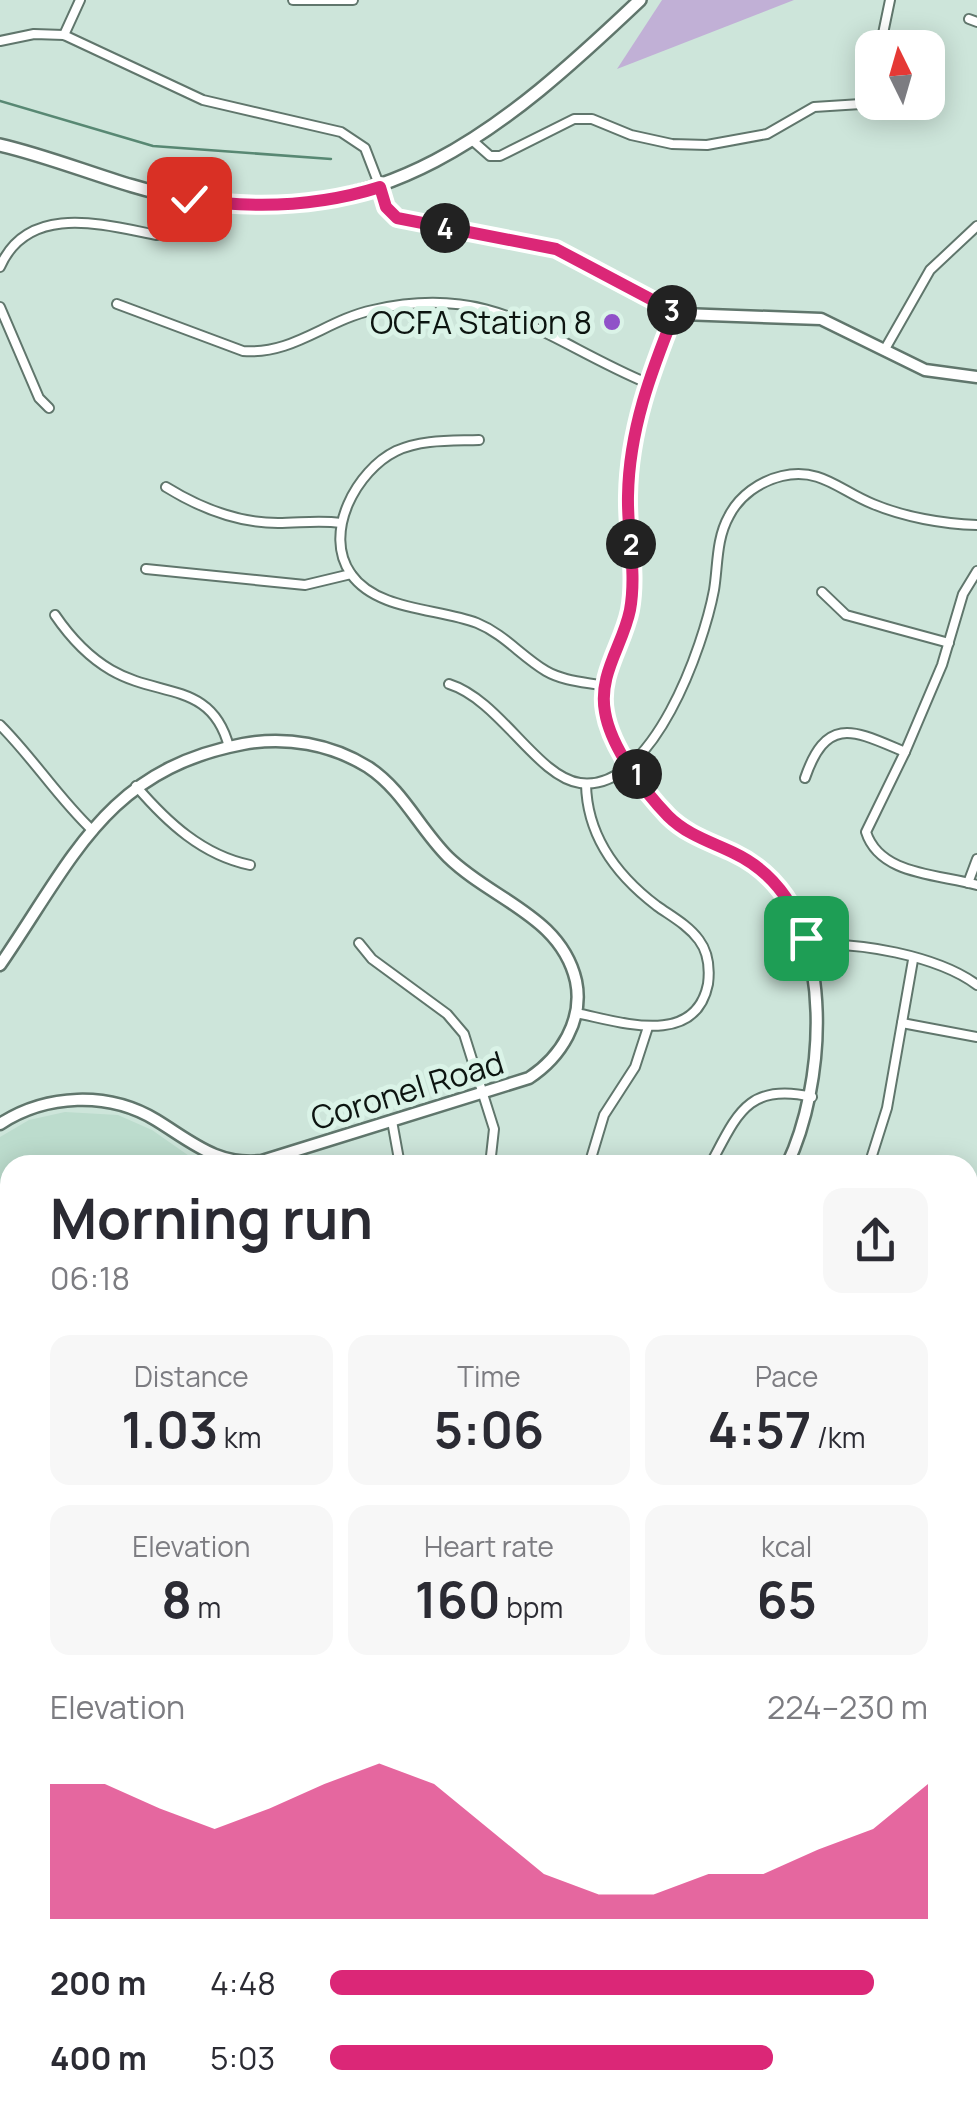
<!DOCTYPE html>
<meta charset="utf-8">
<style>
:root{--surface:#fff;--page:#f7f7f7;--text:#2b2b33;--muted:#7c7c81;--accent:#db2777}
body{margin:0;font-family:Manrope,sans-serif;background:var(--page);color:var(--text);height:100vh;display:flex;flex-direction:column;font-size:38px;white-space:nowrap}
*{box-sizing:border-box;margin:0}
p{font-size:32px;color:var(--muted)}
.icon{flex:none;width:55px;height:55px;fill:none;stroke:currentColor;stroke-width:2;stroke-linecap:round;stroke-linejoin:round}
.map{position:relative;flex:1;overflow:hidden}
.panel{position:absolute;left:0px;top:1155px;width:978px;height:962px;display:flex;flex-direction:column;background:var(--surface);border-radius:30px 30px 0 0;box-shadow:0 5px 25px #0003}
.panel>*{flex:none}
.needle{width:65px;rotate:355deg}
.controls{position:absolute;left:855px;top:30px;display:grid;gap:20px}
.controls a{display:grid;place-items:center;width:90px;height:90px;border-radius:20px;background:var(--surface);box-shadow:0 5px 25px #0003;font-size:50px}
.pin{position:absolute;display:grid;place-items:center;width:85px;height:85px;color:#fff;margin:-42px;border-radius:20px;box-shadow:0 5px 15px #0006}
.km{position:absolute;width:50px;height:50px;margin:-25px;border-radius:50%;background:#222;color:#fff;font-size:28px;line-height:50px;text-align:center}
.round{display:grid;place-items:center;flex:none;width:105px;height:105px;border-radius:20px;background:var(--page)}
.overview{display:flex;align-items:center;justify-content:space-between;height:170px;padding:0 50px}
h1{font-size:55px;font-weight:700;line-height:75px}
.stats{display:grid;grid-template-columns:repeat(3,1fr);gap:15px;height:170px;padding:10px 50px}
.stats div{display:grid;align-content:center;border-radius:20px;background:var(--page);text-align:center}
.stats b{font-size:50px;font-weight:700}
.stats small{font-size:28px;font-weight:400}
.stats p{font-size:28px}
.chart{height:280px;padding:20px 50px}
.chart p{display:flex;justify-content:space-between}
.chart svg{width:100%;height:180px;margin-top:10px;fill:var(--accent);opacity:.7}
ul{padding:0 50px;list-style:none;font-size:32px}
li{display:grid;grid-template-columns:160px 120px 1fr;align-items:center;height:75px}
li i{height:25px;border-radius:12px;background:var(--accent)}
.map>svg:first-child{display:block}
.built{fill:#bcdccd}
.green{fill:#c1b0d6}
.lines{fill:none;stroke-linecap:round;stroke-linejoin:round}
.stream{stroke:#588873;stroke-width:2.5}
.street-casing{stroke:#60766c;stroke-width:12}
.secondary-casing{stroke:#60766c;stroke-width:15}
.primary-casing{stroke:#60766c;stroke-width:16}
.street{stroke:#fff;stroke-width:8}
.secondary{stroke:#fff;stroke-width:10}
.primary{stroke:#fff;stroke-width:11}
.route-casing{stroke:#fff;stroke-width:20}
.route{stroke:#db2777;stroke-width:12}
.poi-dot{fill:#9052c8;stroke:#daf3e7;stroke-width:4}
.labels{text-anchor:middle;dominant-baseline:central;stroke-width:10;stroke-linejoin:round;paint-order:stroke}
.poi-label{font-size:32px;fill:#0c1410;stroke:#daf3e7;text-anchor:end}
.street-label{font-size:32px;fill:#0c1410;stroke:#daf3e7}
</style>
<div class="map">
<svg width="977" height="2116" viewBox="0 0 977 2116">
<rect width="100%" height="100%" fill="#cde5da"/>
<polygon class="built" points="65,1112 118,1115 152,1130 192,1158 187,1165 10,1165 10,1369 0,1362 0,1137 29,1120"/>
<g class="green">
<polygon points="662,0 794,0 617,69"/>
<polygon points="10,1241 10,1366 0,1359 0,1260 4,1276 1,1254"/>
</g>
<g class="lines">
<g class="stream">
<polyline points="0,101 153,146 331,159"/>
<polyline points="968,1727 977,1731"/>
<polyline points="968,1870 977,1865"/>
<polyline points="968,2090 977,2084"/>
<polyline points="893,2116 909,2108"/>
</g>
<g class="street-casing">
<g id="street">
<polyline points="293,0 353,0"/>
<polyline points="969,19 977,22"/>
<polyline points="64,35 80,0"/>
<polyline points="0,41 34,34 64,35 203,100 341,132 365,148 380,187"/>
<polyline points="880,48 890,0"/>
<polyline points="473,141 490,156 500,156 574,119 592,119 631,135 672,144 707,145 767,134 814,107 861,104 872,97"/>
<path d="M0,267C28,202 105,225 157,235L169,227L178,197"/>
<path d="M117,304L243,351C293,355 326,320 373,310C494,282 545,340 647,383"/>
<polyline points="0,307 39,398 49,408"/>
<polyline points="885,349 930,270 977,226"/>
<path d="M479,440C452,441 422,439 396,451C357,470 322,533 351,574C377,611 438,608 477,623C504,634 521,656 546,671C563,681 585,682 605,686"/>
<path d="M166,487C200,508 238,523 278,523C300,523 319,520 341,523"/>
<polyline points="146,569 305,585 351,574"/>
<path d="M977,571L963,594L942,665L905,752L866,832C880,876 940,874 977,885"/>
<polyline points="822,592 846,615 949,643"/>
<path d="M55,615C70,637 87,656 111,670C159,698 212,681 229,747"/>
<path d="M449,684C500,700 537,777 580,783C653,793 704,644 714,590C718,566 716,539 729,516C739,496 760,481 782,476C821,467 840,491 873,504C904,517 943,524 977,525"/>
<path d="M0,725C34,759 58,798 93,831"/>
<path d="M805,778C827,714 855,731 905,752"/>
<path d="M136,786C167,822 202,855 250,865"/>
<polyline points="968,883 977,859"/>
<polyline points="359,943 372,959 447,1014 464,1034 494,1129 490,1165"/>
<path d="M808,947C854,939 940,957 977,985"/>
<path d="M576,1013C618,1021 695,1049 708,984C710,968 708,952 699,940C688,925 671,916 657,906C616,875 587,836 586,784"/>
<polyline points="902,1023 977,1037"/>
<polyline points="392,1121 400,1165"/>
<polyline points="589,1165 604,1115 635,1067 648,1027"/>
<path d="M710,1165C737,1115 747,1082 812,1097"/>
<polyline points="869,1165 887,1108 913,960"/>
<polyline points="968,1241 977,1223"/>
<polyline points="968,1273 977,1278"/>
<polyline points="968,1445 977,1451"/>
<polyline points="0,1449 10,1456"/>
<polyline points="968,1534 974,1538"/>
<polyline points="968,1693 977,1691"/>
<polyline points="0,1709 10,1699"/>
<polyline points="968,1887 977,1885"/>
<polyline points="100,2108 100,2116"/>
<polyline points="480,2108 483,2116"/>
<polyline points="255,2116 255,2108"/>
<polyline points="780,2116 781,2108"/>
</g>
</g>
<g class="secondary-casing">
<g id="secondary">
<polyline points="380,187 386,207 397,218 555,249 682,314 821,319 925,370 977,377"/>
<path d="M675,312C653,367 634,420 629,479C625,520 637,560 631,601C625,644 593,680 608,725C618,754 657,812 683,829C709,846 739,852 763,872C836,935 825,1086 787,1165"/>
<path d="M0,965C73,859 106,770 243,744C286,736 331,744 368,767C403,790 419,828 448,857C492,900 561,916 576,981C584,1020 561,1057 529,1078L262,1161C217,1166 192,1142 156,1120C108,1091 46,1094 0,1124"/>
<polyline points="0,1967 10,1974"/>
<polyline points="161,2108 165,2116"/>
<polyline points="333,2116 333,2108"/>
</g>
</g>
<g class="primary-casing">
<path id="primary" d="M0,145C61,159 121,187 182,198C382,234 504,129 640,0"/>
</g>
<use href="#street" class="street"/>
<use href="#secondary" class="secondary"/>
<use href="#primary" class="primary"/>
</g>
<g class="lines">
<g class="route-casing">
<path id="route" d="M189,199C254,209 317,207 380,187L386,207L397,218L556,249L675,312C651,372 629,430 628,496C627,534 637,571 630,610C623,645 598,674 605,712C611,748 644,791 668,816C687,835 711,842 734,853C770,870 793,901 806,938"/>
</g>
<use href="#route" class="route"/>
</g>
<circle class="poi-dot" cx="612" cy="322" r="10"/>
<g class="labels">
<g class="poi-label">
<text x="592" y="322">OCFA Station 8</text>
</g>
<g class="street-label">
<text transform="translate(407 1090) rotate(-17)">Coronel Road</text>
</g>
</g>
</svg>
<div class="controls">
<a><svg class="needle" viewBox="-14 -14 28 28"><path d="M0-13l5 13h-10z" fill="#e53935"/><path d="M0 13l5-13h-10z" fill="#7c7c81"/></svg></a>
</div>
<div class="pin" style="left:806px;top:938px;background:#1e9e55"><svg class="icon" aria-label="arrive" viewBox="0 0 24 24"><path d="M6 21V4h12l-3 4 3 4H6"/></svg></div>
<div class="pin" style="left:189px;top:199px;background:#d93025"><svg class="icon" aria-label="check" viewBox="0 0 24 24"><path d="M5 12l5 5 9-10"/></svg></div>
<b class="km" style="left:637px;top:774px">1</b>
<b class="km" style="left:631px;top:544px">2</b>
<b class="km" style="left:672px;top:310px">3</b>
<b class="km" style="left:445px;top:228px">4</b>
<section class="panel">
<div class="overview"><div><h1>Morning run</h1><p>06:18</p></div><a class="round"><svg class="icon" aria-label="share" viewBox="0 0 24 24"><path d="M12 15V3M7 8l5-5 5 5M5 13v7h14v-7"/></svg></a></div>
<div class="stats">
<div><p>Distance</p><b>1.03<small> km</small></b></div>
<div><p>Time</p><b>5:06</b></div>
<div><p>Pace</p><b>4:57<small> /km</small></b></div>
</div>
<div class="stats">
<div><p>Elevation</p><b>8<small> m</small></b></div>
<div><p>Heart rate</p><b>160<small> bpm</small></b></div>
<div><p>kcal</p><b>65</b></div>
</div>
<div class="chart"><p><span>Elevation</span>224–230 m</p>
<svg viewBox="0 0 160 44" preserveAspectRatio="none"><path d="M0 44V11L10 11L20 17L30 22L40 17L50 11L60 6L70 11L80 22L90 33L100 38L110 38L120 33L130 33L140 27L150 22L160 11V44z"/></svg>
</div>
<ul>
<li><b>200 m</b>4:48<i style="width:91%"></i></li>
<li><b>400 m</b>5:03<i style="width:74%"></i></li>
</ul>
</section>
</div>
